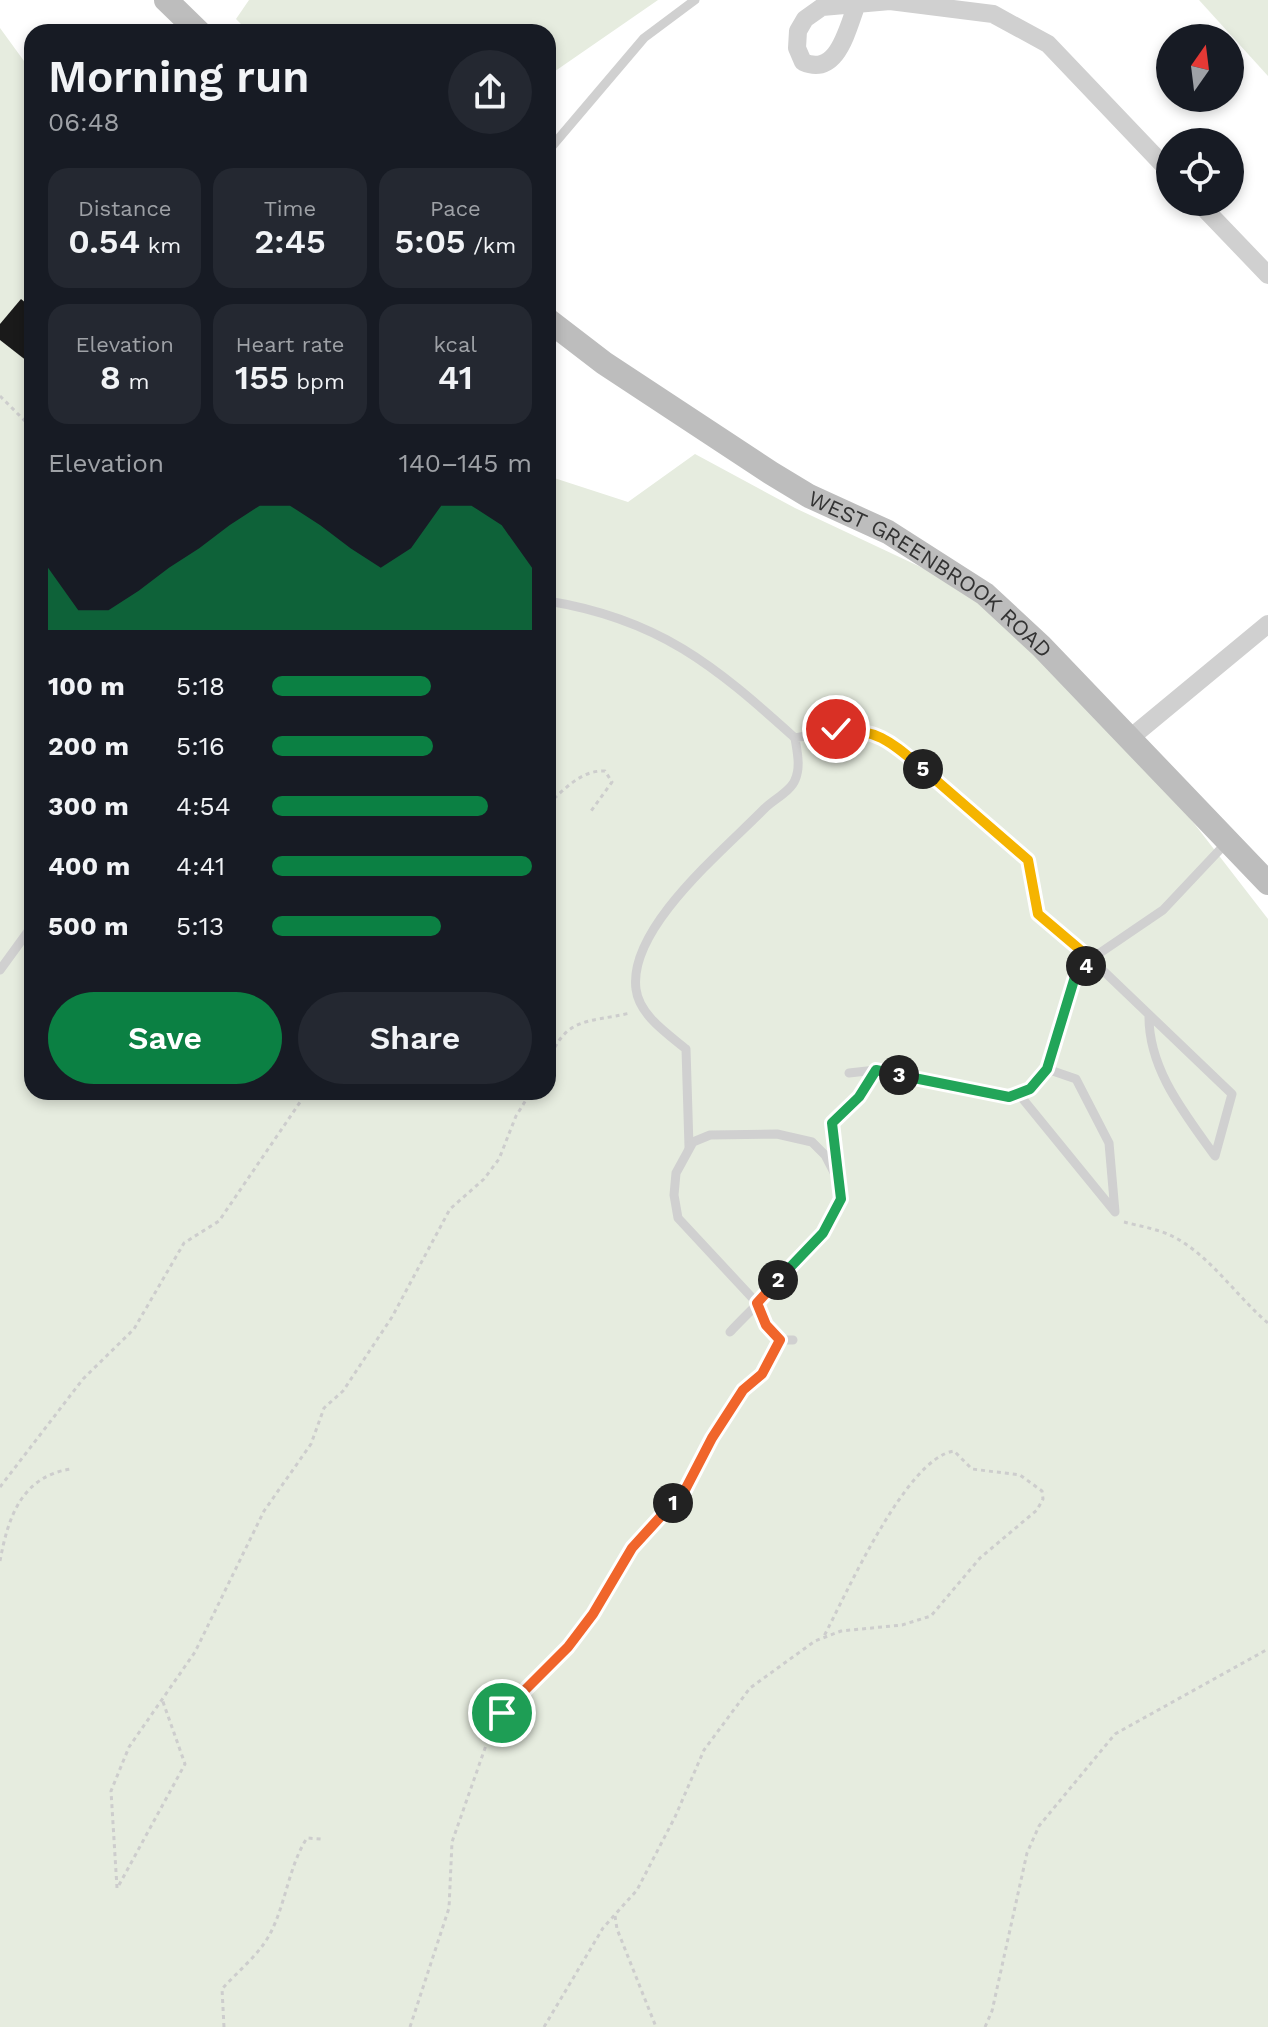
<!DOCTYPE html>
<meta charset="utf-8">
<style>
:root{--surface:#171b24;--page:#242831;--text:#f1f3f6;--muted:#9ea1a6;--accent:#0b8043}
body{margin:0;font-family:"Work Sans",sans-serif;background:var(--page);color:var(--text);height:100vh;display:flex;flex-direction:column;font-size:30px;white-space:nowrap}
*{box-sizing:border-box;margin:0}
p{font-size:26px;color:var(--muted)}
.icon{flex:none;width:44px;height:44px;fill:none;stroke:currentColor;stroke-width:2;stroke-linecap:round;stroke-linejoin:round}
.map{position:relative;flex:1;overflow:hidden}
.drawer{position:absolute;left:24px;top:24px;width:532px;height:1076px;display:flex;flex-direction:column;background:var(--surface);border-radius:24px;box-shadow:0 4px 12px #0003}
.drawer>*{flex:none}
.needle{width:52px;rotate:14deg}
.controls{position:absolute;left:1156px;top:24px;display:grid;gap:16px}
.controls a{display:grid;place-items:center;width:88px;height:88px;border-radius:50%;background:var(--surface);box-shadow:0 4px 12px #0003;font-size:40px}
.pin{position:absolute;display:grid;place-items:center;width:68px;height:68px;color:#fff;margin:-34px;border:4px solid #fff;border-radius:50%;box-shadow:0 2px 8px #0007}
.km{position:absolute;width:40px;height:40px;margin:-20px;border-radius:50%;background:#222;color:#fff;font-size:22px;line-height:40px;text-align:center}
.round{display:grid;place-items:center;flex:none;width:84px;height:84px;border-radius:42px;background:var(--page)}
.head{display:flex;align-items:center;justify-content:space-between;height:136px;padding:0 24px}
h1{font-size:44px;font-weight:600;line-height:60px}
.metrics{display:grid;grid-template-columns:repeat(3,1fr);gap:12px;height:136px;padding:8px 24px}
.metrics div{display:grid;align-content:center;border-radius:20px;background:var(--page);text-align:center}
.metrics b{font-size:34px;font-weight:600}
.metrics small{font-size:22px;font-weight:400}
.metrics p{font-size:22px}
.chart{height:224px;padding:16px 24px}
.chart p{display:flex;justify-content:space-between}
.chart svg{width:100%;height:144px;margin-top:8px;fill:var(--accent);opacity:.7}
.action{display:flex;gap:16px;margin-top:auto;padding:16px 24px}
.action a{flex:1;height:92px;border-radius:48px;background:var(--accent);color:#fff;font-size:32px;font-weight:600;line-height:92px;text-align:center}
.action a+a{background:var(--page);color:var(--text)}
ul{padding:0 24px;list-style:none;font-size:26px}
li{display:grid;grid-template-columns:128px 96px 1fr;align-items:center;height:60px}
li i{height:20px;border-radius:10px;background:var(--accent)}
.map>svg:first-child{display:block}
.green{fill:#e6ecdf}
.building{fill:#1a1a1a}
.lines{fill:none;stroke-linecap:round;stroke-linejoin:round}
.path{stroke:#cdcdcd;stroke-width:3;stroke-dasharray:4 4;stroke-linecap:butt}
.lane{stroke:#d0d0d0;stroke-width:9}
.street{stroke:#d0d0d0;stroke-width:18}
.secondary{stroke:#bdbdbd;stroke-width:24}
.split-1-casing{stroke:#fff;stroke-width:16}
.split-2-casing{stroke:#fff;stroke-width:16}
.split-3-casing{stroke:#fff;stroke-width:16}
.split-4-casing{stroke:#fff;stroke-width:16}
.split-5-casing{stroke:#fff;stroke-width:16}
.split-6-casing{stroke:#fff;stroke-width:16}
.split-1{stroke:#f0652b;stroke-width:10}
.split-2{stroke:#f0652b;stroke-width:10}
.split-3{stroke:#22a559;stroke-width:10}
.split-4{stroke:#22a559;stroke-width:10}
.split-5{stroke:#f5b400;stroke-width:10}
.split-6{stroke:#f5b400;stroke-width:10}
.labels{text-anchor:middle;dominant-baseline:central;stroke-width:8;stroke-linejoin:round;paint-order:stroke}
.street-label{font-size:22px;fill:#333;stroke:#fff}
</style>
<div class="map">
<svg width="1268" height="2027" viewBox="0 0 1268 2027">
<rect width="100%" height="100%" fill="#fff"/>
<g class="green">
<polygon points="249,0 658,0 548,76 548,32 249,32 236,19"/>
<polygon points="1199,0 1268,0 1268,76"/>
<polygon points="0,28 32,72 32,1092 548,1092 548,476 628,502 695,454 795,508 976,593 1169,791 1268,919 1268,2027 0,2027"/>
</g>
<polygon class="building" points="21,299 32,308 32,365 0,340 0,324"/>
<g class="lines">
<g class="path">
<polyline points="0,396 32,428"/>
<path d="M548,804C565,789 581,770 605,771L612,782L591,811"/>
<path d="M548,1062C566,1016 587,1023 630,1013"/>
<path d="M1124,1222C1139,1226 1158,1229 1172,1236C1210,1255 1236,1296 1268,1323"/>
<polyline points="0,1487 83,1379 134,1329 184,1243 219,1221 307,1092"/>
<path d="M0,1561C8,1517 22,1476 71,1469"/>
<polyline points="119,1885 185,1764 162,1699"/>
<polyline points="117,1888 111,1791 129,1747 195,1652 264,1511 311,1444 324,1408 343,1391 392,1317 450,1209 484,1179 499,1159 516,1116 531,1092"/>
<polyline points="615,1916 617,1929 656,2027"/>
<path d="M224,2027L222,1989C238,1971 260,1954 271,1932C286,1902 289,1866 307,1838L321,1839"/>
<polyline points="410,2027 449,1908 452,1842 490,1734 502,1713 568,1647 593,1614 632,1548 685,1490 712,1438 774,1351"/>
<path d="M544,2027L603,1928L637,1890L675,1817L704,1750L750,1688L815,1641L841,1631L902,1625L931,1616L980,1558L1037,1510L1043,1499L1042,1491L1020,1475L972,1469L954,1451C906,1458 846,1595 823,1638"/>
<polyline points="985,2027 992,2011 1027,1853 1039,1826 1115,1734 1268,1649"/>
</g>
<g class="lane">
<polyline points="548,151 644,38 695,0"/>
<path d="M548,601C659,619 714,665 795,738"/>
<polyline points="0,970 32,926"/>
<polyline points="849,1073 876,1070 976,1093 1009,1097 1030,1089 1047,1069 1074,980 1091,959 1163,910 1228,841"/>
<polyline points="1018,1093 1115,1212 1109,1143 1076,1079 1047,1069"/>
<path d="M689,1147L686,1049C668,1034 639,1015 636,989C628,928 724,850 764,809C773,800 791,791 795,780C801,767 797,751 795,738C827,731 854,725 884,736L1028,860L1038,914L1091,959L1232,1094L1215,1156C1185,1114 1148,1069 1149,1015"/>
<path d="M730,1332C753,1307 838,1229 841,1198C843,1175 835,1147 832,1123L859,1097L876,1070"/>
<polyline points="793,1340 780,1340 766,1325 757,1303 678,1218 674,1195 676,1173 693,1142 710,1135 777,1134 812,1142 825,1155 839,1182"/>
</g>
<g class="street">
<path d="M857,4C847,29 838,77 803,62L797,48L798,31L805,19L822,7L890,1L993,14L1048,44L1170,172"/>
<polyline points="1198,202 1268,275"/>
<polyline points="1129,739 1268,624"/>
</g>
<g class="secondary">
<polyline points="166,0 199,32"/>
<path id="s1" d="M548,320L604,363L771,473L809,496L888,532L985,594L1041,646L1268,883"/>
</g>
</g>
<g class="lines">
<g class="split-1-casing">
<polyline id="split-1" points="502,1713 568,1647 593,1614 632,1548 673,1503"/>
</g>
<g class="split-2-casing">
<polyline id="split-2" points="673,1503 685,1490 712,1438 743,1390 762,1374 780,1340 766,1325 757,1303 778,1280"/>
</g>
<g class="split-3-casing">
<polyline id="split-3" points="778,1280 823,1233 841,1199 832,1123 859,1097 876,1070 899,1075"/>
</g>
<g class="split-4-casing">
<polyline id="split-4" points="899,1075 1009,1097 1030,1089 1047,1069 1074,980 1086,966"/>
</g>
<g class="split-5-casing">
<polyline id="split-5" points="923,769 1028,860 1038,914 1091,959 1086,966"/>
</g>
<g class="split-6-casing">
<path id="split-6" d="M836,729C880,730 891,742 923,769"/>
</g>
<use href="#split-1" class="split-1"/>
<use href="#split-2" class="split-2"/>
<use href="#split-3" class="split-3"/>
<use href="#split-4" class="split-4"/>
<use href="#split-5" class="split-5"/>
<use href="#split-6" class="split-6"/>
</g>
<g class="labels">
<g class="street-label">
<text stroke="none"><textPath href="#s1" startOffset="460">WEST GREENBROOK ROAD</textPath></text>
</g>
</g>
</svg>
<div class="controls">
<a><svg class="needle" viewBox="-14 -14 28 28"><path d="M0-13l5 13h-10z" fill="#e53935"/><path d="M0 13l5-13h-10z" fill="#9ea1a6"/></svg></a>
<a><svg class="icon" aria-label="locate" viewBox="0 0 24 24"><circle cx="12" cy="12" r="6"/><path d="M12 2v4M12 18v4M2 12h4M18 12h4"/></svg></a>
</div>
<div class="pin" style="left:502px;top:1713px;background:#1e9e55"><svg class="icon" aria-label="arrive" viewBox="0 0 24 24"><path d="M6 21V4h12l-3 4 3 4H6"/></svg></div>
<div class="pin" style="left:836px;top:729px;background:#d93025"><svg class="icon" aria-label="check" viewBox="0 0 24 24"><path d="M5 12l5 5 9-10"/></svg></div>
<b class="km" style="left:673px;top:1503px">1</b>
<b class="km" style="left:778px;top:1280px">2</b>
<b class="km" style="left:899px;top:1075px">3</b>
<b class="km" style="left:1086px;top:966px">4</b>
<b class="km" style="left:923px;top:769px">5</b>
<section class="drawer">
<div class="head"><div><h1>Morning run</h1><p>06:48</p></div><a class="round"><svg class="icon" aria-label="share" viewBox="0 0 24 24"><path d="M12 15V3M7 8l5-5 5 5M5 13v7h14v-7"/></svg></a></div>
<div class="metrics">
<div><p>Distance</p><b>0.54<small> km</small></b></div>
<div><p>Time</p><b>2:45</b></div>
<div><p>Pace</p><b>5:05<small> /km</small></b></div>
</div>
<div class="metrics">
<div><p>Elevation</p><b>8<small> m</small></b></div>
<div><p>Heart rate</p><b>155<small> bpm</small></b></div>
<div><p>kcal</p><b>41</b></div>
</div>
<div class="chart"><p><span>Elevation</span>140–145 m</p>
<svg viewBox="0 0 160 44" preserveAspectRatio="none"><path d="M0 44V25L10 38L20 38L30 32L40 25L50 19L60 12L70 6L80 6L90 12L100 19L110 25L120 19L130 6L140 6L150 12L160 25V44z"/></svg>
</div>
<ul>
<li><b>100 m</b>5:18<i style="width:61%"></i></li>
<li><b>200 m</b>5:16<i style="width:62%"></i></li>
<li><b>300 m</b>4:54<i style="width:83%"></i></li>
<li><b>400 m</b>4:41<i style="width:100%"></i></li>
<li><b>500 m</b>5:13<i style="width:65%"></i></li>
</ul>
<div class="action"><a>Save</a><a>Share</a></div>
</section>
</div>
